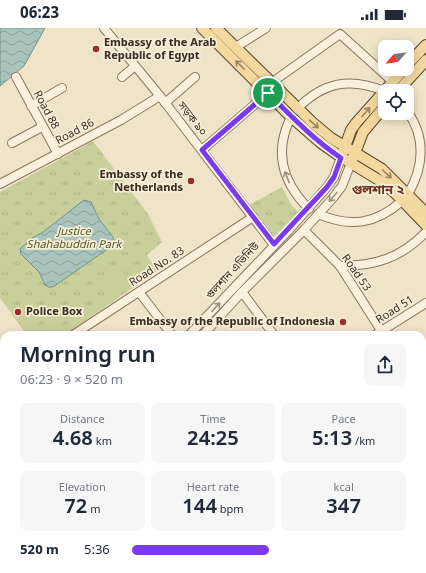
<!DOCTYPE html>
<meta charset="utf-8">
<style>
:root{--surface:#fff;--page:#f6f6f7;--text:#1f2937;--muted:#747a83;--accent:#7c3aed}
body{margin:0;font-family:Georgia,"Noto Sans Bengali",serif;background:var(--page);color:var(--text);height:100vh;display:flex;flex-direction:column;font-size:15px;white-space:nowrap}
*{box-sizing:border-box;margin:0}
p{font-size:13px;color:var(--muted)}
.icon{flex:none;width:22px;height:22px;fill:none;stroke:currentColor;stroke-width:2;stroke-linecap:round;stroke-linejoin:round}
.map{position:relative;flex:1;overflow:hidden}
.sheet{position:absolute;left:0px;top:303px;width:426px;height:242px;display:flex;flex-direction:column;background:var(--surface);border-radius:12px 12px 0 0;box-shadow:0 2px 10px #0003}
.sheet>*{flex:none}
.needle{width:26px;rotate:242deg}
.controls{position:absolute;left:378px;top:12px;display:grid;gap:8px}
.controls a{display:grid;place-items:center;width:36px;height:36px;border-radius:8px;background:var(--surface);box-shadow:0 2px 10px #0003;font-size:20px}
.pin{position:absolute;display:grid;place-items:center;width:34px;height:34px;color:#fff;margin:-17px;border:2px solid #fff;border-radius:50%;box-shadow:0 1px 4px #0007}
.round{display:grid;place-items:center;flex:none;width:42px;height:42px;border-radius:8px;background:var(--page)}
.head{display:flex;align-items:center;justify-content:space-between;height:68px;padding:0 20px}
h1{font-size:22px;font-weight:600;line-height:30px}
.stats{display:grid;grid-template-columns:repeat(3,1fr);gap:6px;height:68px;padding:4px 20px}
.stats div{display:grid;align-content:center;border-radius:8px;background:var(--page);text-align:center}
.stats b{font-size:20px;font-weight:600}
.stats small{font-size:11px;font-weight:400}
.stats p{font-size:11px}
ul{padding:0 20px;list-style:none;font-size:13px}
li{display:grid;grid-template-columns:64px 48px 1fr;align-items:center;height:30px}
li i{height:10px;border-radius:5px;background:var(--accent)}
.status{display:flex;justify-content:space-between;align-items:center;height:28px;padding:0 20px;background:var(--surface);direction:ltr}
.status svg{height:11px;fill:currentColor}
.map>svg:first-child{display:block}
.grass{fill:url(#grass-tufts)}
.pitch{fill:#c9cf9b}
.water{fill:url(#water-waves);stroke:#6f938a}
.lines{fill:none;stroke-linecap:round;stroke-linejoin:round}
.minor-casing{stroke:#8d765c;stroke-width:10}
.major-casing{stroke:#5b4430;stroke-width:12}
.minor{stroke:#faf1dc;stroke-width:8}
.major{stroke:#f3d9a0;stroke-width:10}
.oneway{stroke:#988460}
.oneway2{stroke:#9c907e}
.route-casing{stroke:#fff;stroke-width:8}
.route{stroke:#7c3aed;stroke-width:5}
.poi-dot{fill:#9e2a2b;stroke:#f7eed8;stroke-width:1.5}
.labels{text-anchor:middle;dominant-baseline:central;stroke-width:3.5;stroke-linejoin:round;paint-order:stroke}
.poi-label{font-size:11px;font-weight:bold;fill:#3d2e20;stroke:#f7eed8;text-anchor:start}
.street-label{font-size:11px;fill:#3d2e20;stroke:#f7eed8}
.park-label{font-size:11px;font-style:italic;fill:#4d5a26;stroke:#f7eed8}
.quarter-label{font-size:13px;font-weight:bold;fill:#6b2e1e;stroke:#f7eed8}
</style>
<div class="status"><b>06:23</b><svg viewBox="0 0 49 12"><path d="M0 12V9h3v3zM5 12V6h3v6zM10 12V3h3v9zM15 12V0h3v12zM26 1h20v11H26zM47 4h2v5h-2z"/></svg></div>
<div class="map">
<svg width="426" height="545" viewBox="0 0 426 545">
<defs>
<pattern id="grass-tufts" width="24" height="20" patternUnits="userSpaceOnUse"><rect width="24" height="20" fill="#c9cf9b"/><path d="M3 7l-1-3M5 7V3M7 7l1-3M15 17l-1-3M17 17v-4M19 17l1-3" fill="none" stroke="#aeb285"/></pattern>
<pattern id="water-waves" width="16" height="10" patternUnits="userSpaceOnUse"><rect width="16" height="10" fill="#a9c4bc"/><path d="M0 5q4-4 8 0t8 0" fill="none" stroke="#8ba098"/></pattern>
</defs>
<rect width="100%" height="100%" fill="#f0e4c8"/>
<g class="grass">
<polygon points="93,113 148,186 162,214 147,227 157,243 65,307 27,307 0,270 0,164"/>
<polygon points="282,159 291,176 299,185 274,209 249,177"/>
</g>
<polygon class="pitch" points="121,240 129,252 110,265 103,253"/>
<g class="water">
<polygon points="0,0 45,0 24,38 0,58"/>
<polygon points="84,172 91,174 99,191 113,209 114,215 106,222 53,259 49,259 45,257 39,244 21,226 20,221 32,210 43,204"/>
<polygon points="426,493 426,545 349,545 354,541 422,541 422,495"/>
</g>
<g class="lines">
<g class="minor-casing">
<g id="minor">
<polyline points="104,0 160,68 274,217"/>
<polyline points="236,19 266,0"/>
<polyline points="16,49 58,126"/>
<polyline points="122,49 135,38"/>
<polyline points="271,55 340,6 392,53"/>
<polyline points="165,75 195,49"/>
<polyline points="31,78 62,60"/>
<path d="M297,81C323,54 350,49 384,63"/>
<path d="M407,83C426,109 424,139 408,166"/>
<path d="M291,89C274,123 282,154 309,181"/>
<polyline points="12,115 42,99"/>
<polyline points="202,122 268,65"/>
<polyline points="0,156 121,92 160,68"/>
<path d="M318,186C351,200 376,196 402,173"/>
<polyline points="304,202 340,238 384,307"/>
<path d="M340,238C375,238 401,230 426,204"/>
<polyline points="139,264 172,307"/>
<polyline points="242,264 274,307"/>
<polyline points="73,307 253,189"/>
<polyline points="189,307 288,203 327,159 334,149 341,129"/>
<polyline points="203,307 242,264 304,202 333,170 342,158 351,135"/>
<polyline points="375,307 426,275"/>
<polyline points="0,361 4,358"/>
<polyline points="422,369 426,375"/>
<polyline points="0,385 4,390"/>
<polyline points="422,430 426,427"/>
<polyline points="0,507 4,503"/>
<polyline points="0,523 4,519"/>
<polyline points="42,541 44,545"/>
<polyline points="110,541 112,545"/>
<polyline points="212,541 214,545"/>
<polyline points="81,545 89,541"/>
<polyline points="243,545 249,541"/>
</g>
</g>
<g class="major-casing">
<g id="major">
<polyline points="202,0 291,89 321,115 341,129 382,154 397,167 426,197"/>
<polyline points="216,0 312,94 331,110 382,141 426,185"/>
<polyline points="407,37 426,17"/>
<polyline points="398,63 426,32"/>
<polyline points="343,124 351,102 356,95 404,41"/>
<polyline points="353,130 363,104 385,78"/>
</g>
</g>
<use href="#minor" class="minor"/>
<use href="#major" class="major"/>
</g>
<defs><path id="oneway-shaft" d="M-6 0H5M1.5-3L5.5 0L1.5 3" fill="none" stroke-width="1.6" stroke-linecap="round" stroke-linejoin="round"/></defs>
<g class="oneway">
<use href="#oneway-shaft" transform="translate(240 37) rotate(-135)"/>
<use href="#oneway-shaft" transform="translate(366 84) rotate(-49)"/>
<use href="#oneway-shaft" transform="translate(314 96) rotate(41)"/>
<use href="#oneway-shaft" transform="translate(387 146) rotate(42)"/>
</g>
<g class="oneway2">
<use href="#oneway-shaft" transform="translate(287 149) rotate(-111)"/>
<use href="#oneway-shaft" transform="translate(333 169) rotate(130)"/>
<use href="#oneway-shaft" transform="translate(216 279) rotate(-47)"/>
</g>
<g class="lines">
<g class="route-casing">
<path id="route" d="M268,65C291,88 314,112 341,130L334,149L327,159L274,216L202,122Z"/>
</g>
<use href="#route" class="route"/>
</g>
<g class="poi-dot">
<circle cx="96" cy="21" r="4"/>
<circle cx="191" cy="153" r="4"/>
<circle cx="18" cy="284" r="4"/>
<circle cx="343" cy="294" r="4"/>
</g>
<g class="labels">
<g class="poi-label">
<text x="104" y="15">Embassy of the Arab<tspan x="104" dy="13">Republic of Egypt</tspan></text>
<text x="183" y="147" text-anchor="end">Embassy of the<tspan x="183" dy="13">Netherlands</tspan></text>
<text x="26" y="284">Police Box</text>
<text x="335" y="294" text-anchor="end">Embassy of the Republic of Indonesia</text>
</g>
<g class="street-label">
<text transform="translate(46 82) rotate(62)">Road 88</text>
<text transform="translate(192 91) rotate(52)">সড়ক ৯০</text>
<text transform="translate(75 104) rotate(-28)">Road 86</text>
<text transform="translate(157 239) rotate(-33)">Road No. 83</text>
<text transform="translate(233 243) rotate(-47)">গুলশান এভিনিউ</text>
<text transform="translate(356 245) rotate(55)">Road 53</text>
<text transform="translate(395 282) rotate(-32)">Road 51</text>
</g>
<g class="park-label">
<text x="74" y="204">Justice<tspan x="74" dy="13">Shahabuddin Park</tspan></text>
</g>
<g class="quarter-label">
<text x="378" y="162">গুলশান ২</text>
</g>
</g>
</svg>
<div class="controls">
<a><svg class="needle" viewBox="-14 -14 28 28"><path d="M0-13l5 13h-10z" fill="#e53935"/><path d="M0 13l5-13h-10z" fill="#747a83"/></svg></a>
<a><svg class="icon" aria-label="locate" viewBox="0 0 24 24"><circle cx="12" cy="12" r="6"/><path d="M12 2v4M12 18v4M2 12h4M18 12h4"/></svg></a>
</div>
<div class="pin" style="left:268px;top:65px;background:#1e9e55"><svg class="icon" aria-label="arrive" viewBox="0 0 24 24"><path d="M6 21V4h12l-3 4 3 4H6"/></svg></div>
<section class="sheet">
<div class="head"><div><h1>Morning run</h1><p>06:23 · 9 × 520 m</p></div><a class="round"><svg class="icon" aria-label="share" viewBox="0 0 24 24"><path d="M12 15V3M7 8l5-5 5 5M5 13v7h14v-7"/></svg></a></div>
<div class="stats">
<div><p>Distance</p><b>4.68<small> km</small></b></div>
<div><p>Time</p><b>24:25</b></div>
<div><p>Pace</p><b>5:13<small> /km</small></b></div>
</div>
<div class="stats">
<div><p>Elevation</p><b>72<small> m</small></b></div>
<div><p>Heart rate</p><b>144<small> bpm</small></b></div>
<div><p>kcal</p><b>347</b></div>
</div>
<ul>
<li><b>520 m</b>5:36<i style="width:50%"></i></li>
</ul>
</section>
</div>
